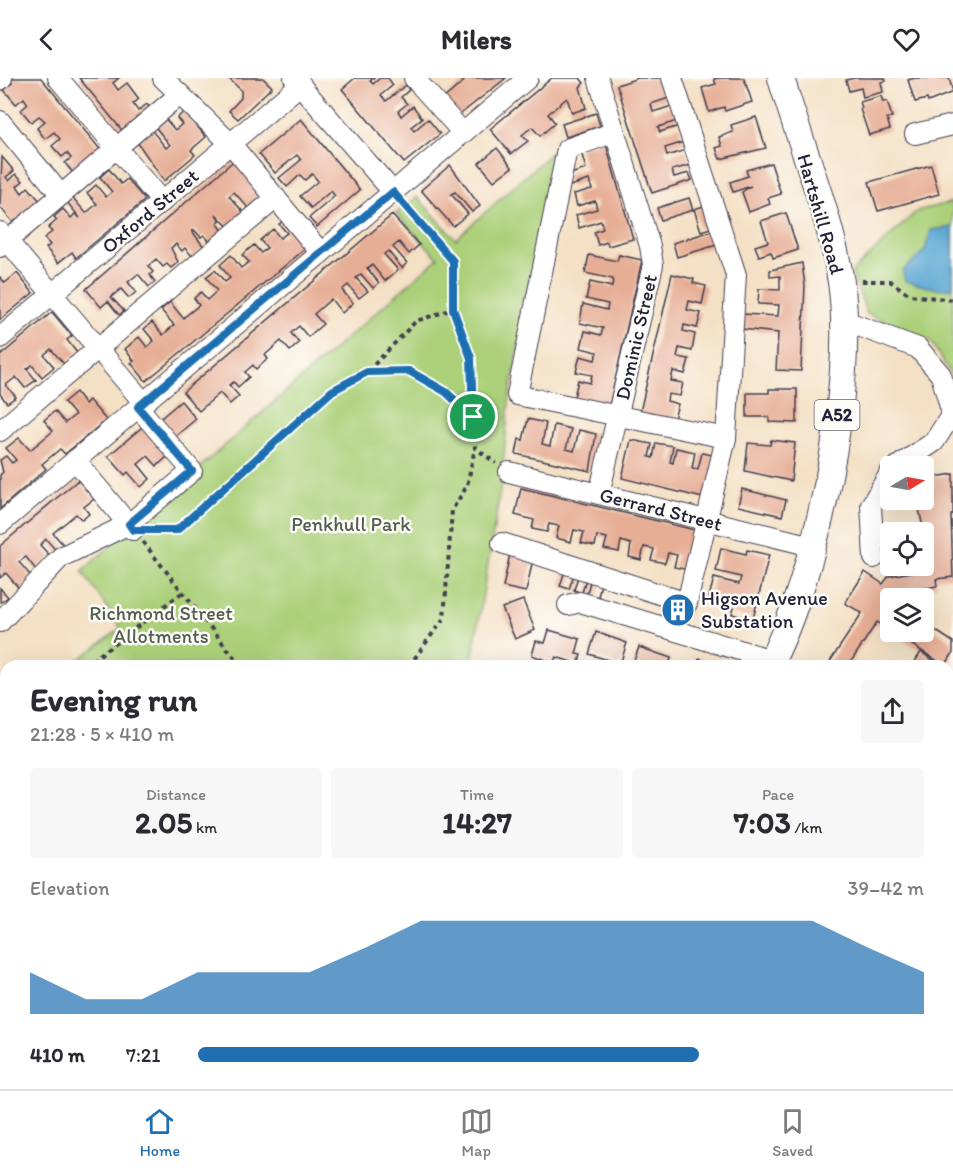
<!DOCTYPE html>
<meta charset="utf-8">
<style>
:root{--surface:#fff;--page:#f7f7f7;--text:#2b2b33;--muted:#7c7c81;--line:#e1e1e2;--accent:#1f6fb2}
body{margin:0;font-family:Itim,sans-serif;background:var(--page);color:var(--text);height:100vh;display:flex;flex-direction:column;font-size:22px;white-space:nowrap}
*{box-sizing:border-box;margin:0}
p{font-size:20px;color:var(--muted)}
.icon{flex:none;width:33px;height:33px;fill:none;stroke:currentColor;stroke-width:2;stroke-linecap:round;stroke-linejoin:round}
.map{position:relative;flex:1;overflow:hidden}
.panel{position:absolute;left:0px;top:582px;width:954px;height:429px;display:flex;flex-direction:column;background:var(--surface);border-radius:18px 18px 0 0;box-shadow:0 6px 24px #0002}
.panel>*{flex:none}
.needle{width:39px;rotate:80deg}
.fabs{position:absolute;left:880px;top:378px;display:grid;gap:12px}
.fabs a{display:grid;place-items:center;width:54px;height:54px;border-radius:6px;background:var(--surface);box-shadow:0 6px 24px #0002;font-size:30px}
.pin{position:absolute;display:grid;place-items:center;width:51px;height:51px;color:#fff;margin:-26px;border:3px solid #fff;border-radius:50%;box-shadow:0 2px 6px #0007}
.round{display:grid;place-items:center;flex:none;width:63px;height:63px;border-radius:6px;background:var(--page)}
.overview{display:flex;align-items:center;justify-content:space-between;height:102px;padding:0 30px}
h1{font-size:33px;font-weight:700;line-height:45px}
.figures{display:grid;grid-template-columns:repeat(3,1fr);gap:9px;height:102px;padding:6px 30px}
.figures div{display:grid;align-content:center;border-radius:6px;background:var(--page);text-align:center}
.figures b{font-size:30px;font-weight:700}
.figures small{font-size:16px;font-weight:400}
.figures p{font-size:16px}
.chart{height:168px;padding:12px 30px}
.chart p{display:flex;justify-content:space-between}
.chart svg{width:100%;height:108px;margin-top:6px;fill:var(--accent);opacity:.7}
ul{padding:0 30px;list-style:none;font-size:20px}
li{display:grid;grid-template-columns:96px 72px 1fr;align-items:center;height:45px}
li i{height:15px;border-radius:8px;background:var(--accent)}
header{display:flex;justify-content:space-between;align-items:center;height:78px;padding:0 30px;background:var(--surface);font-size:27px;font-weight:700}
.dock{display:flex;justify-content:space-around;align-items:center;height:84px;border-top:2px solid var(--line);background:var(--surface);font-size:16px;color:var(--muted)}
.dock a{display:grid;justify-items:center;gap:3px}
.dock .on{color:var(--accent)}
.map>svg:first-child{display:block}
.industrial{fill:#cfc0bb}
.green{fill:#abd079;stroke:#66795a;stroke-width:1.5}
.water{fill:#5ba7d3;stroke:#3e6487;stroke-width:1.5}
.building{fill:#e7ae96}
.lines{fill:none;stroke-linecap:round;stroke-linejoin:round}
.minor-casing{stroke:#423e50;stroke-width:22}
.major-casing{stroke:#423e50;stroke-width:28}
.path{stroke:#423e50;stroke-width:4;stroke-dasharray:4.5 4.5;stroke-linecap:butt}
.minor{stroke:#fff;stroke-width:20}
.major{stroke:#fff;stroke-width:26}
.route-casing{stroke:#fff;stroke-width:12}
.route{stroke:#1f6fb2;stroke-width:8}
.labels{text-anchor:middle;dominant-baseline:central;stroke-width:5;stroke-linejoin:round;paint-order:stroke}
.shield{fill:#fdfcf7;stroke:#646373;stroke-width:1.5}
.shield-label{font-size:18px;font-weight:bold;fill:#22223b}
.street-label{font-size:20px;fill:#22223b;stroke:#fdfcf7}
.park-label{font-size:20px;fill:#525f51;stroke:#fdfcf7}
.poi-label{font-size:20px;fill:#22223b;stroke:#fdfcf7;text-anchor:start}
</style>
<header><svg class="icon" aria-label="back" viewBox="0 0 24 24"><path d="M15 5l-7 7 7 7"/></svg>Milers<svg class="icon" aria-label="heart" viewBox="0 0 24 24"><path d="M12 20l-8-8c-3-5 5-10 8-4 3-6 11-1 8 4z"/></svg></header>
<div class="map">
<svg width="953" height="1011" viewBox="0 0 953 1011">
<rect width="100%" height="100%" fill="#fdfcf7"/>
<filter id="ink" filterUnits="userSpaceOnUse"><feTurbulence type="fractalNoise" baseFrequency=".0167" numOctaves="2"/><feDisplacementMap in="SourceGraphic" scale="12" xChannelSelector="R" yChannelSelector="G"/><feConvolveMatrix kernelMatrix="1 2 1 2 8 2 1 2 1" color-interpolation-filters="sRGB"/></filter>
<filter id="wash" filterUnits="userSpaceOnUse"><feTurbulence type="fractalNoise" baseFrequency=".008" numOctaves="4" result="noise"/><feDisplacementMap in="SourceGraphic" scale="24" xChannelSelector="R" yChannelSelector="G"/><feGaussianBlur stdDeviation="1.35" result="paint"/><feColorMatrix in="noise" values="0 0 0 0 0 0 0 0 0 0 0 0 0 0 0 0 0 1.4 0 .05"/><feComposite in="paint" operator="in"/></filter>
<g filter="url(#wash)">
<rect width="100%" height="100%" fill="#f4e0c4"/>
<polygon class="industrial" points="291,1005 552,1005 545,1011 297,1011"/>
<g class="green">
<polygon points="553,73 509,324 501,407 471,588 71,588 121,550 82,493 438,180 396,135 417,119 456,161"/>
<polygon points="953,124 953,300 930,262 867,236 852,194 917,133"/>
<polygon points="6,628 6,855 0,855 0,630"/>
</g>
<path class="water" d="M953,149V210C934,213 923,207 905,203L903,193L925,172L931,152Z"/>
<g id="blocks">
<g class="building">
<polygon points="10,0 41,0 104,76 75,97 65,85 71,80 67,75 62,79 52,68 60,61 54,54 45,61 37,50 45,43 39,38 31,44 21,32 28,26 24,20 16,26 4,12 12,5"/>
<polygon points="79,0 119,0 113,5 118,12 127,5 139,21 133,26 138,33 147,26 153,34 125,56"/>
<polygon points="228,0 263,0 272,9 238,41 229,33 241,20 241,12"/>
<polygon points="355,0 374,0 370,3 373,6 380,0 388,0 393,7 381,17 386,23 406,7 409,12 401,19 407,26 398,33 401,38 413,28 422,40 411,49 414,53 428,41 440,56 404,85 342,11"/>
<polygon points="462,0 506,0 458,38 443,21 464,3"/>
<polygon points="552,0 580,0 584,5 580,9 586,30 572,35 567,20 548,36 555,45 540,58 532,49 522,57 528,63 511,76 490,51"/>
<polygon points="638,0 670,0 669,20 651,26 653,34 672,28 677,43 658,49 660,54 679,48 684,64 665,70 667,78 686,72 691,87 672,92 674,99 689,95 692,102 652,115 617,7"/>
<polygon points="718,0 744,0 752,24 725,33 724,29 709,34 702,10 716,6 714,1"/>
<polygon points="854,0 885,0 886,3 881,4 883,14 863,19 861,10 849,13 846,2"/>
<polygon points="915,0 949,0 953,14 928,24 927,21 915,24 908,2"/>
<polygon points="881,18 883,24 887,23 892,39 887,40 890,51 869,57 860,31 862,30 860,24"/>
<polygon points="185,33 206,59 191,72 195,77 164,103 135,61 149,49 166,70 170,67 152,45 162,37 175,52 182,46 177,40"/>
<polygon points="596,35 600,48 566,59 562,46"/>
<polygon points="756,39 766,70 720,81 716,70 722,68 719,59 733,54 731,47"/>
<polygon points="301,41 360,112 317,149 309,140 335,118 331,113 311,130 300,118 318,103 312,96 305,102 300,97 287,109 279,100 301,82 297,77 275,95 259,76"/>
<polygon points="605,63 633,161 608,168 607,164 598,167 594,154 603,151 601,143 579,150 576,137 597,131 595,123 577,128 574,116 592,111 589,102 570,108 567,97 586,91 580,70"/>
<polygon points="497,70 512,89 494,103 479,85"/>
<polygon points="2,79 14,93 6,99 9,103 16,96 23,103 17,108 22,115 28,109 41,124 17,149 0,129"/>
<polygon points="238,79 265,119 250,132 234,114 229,118 246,137 230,151 216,136 220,143 217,145 225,155 212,166 204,157 201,159 194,152 192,153 204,169 193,179 185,170 182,173 176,166 171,170 178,184 171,190 167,186 163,189 156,181 148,188 153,194 150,197 155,204 149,209 138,196 128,204 136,214 129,220 121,211 111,219 124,233 119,237 108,223 101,229 86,211"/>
<polygon points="771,85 781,116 768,120 770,126 749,134 742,114 751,108 733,114 730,104 748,98 746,92"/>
<polygon points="450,87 480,128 472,134 455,114 451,116 468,136 453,148 421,112"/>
<polygon points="931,87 939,116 878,133 869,104"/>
<polygon points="109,91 121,106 127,101 145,122 76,180 72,174 58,185 46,170 50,167 44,160 52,154 48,150 57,142 54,139 63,131 71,140 75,136 80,140 66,123 72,119 86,135 97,126 87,115 96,107 106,119 112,114 100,99"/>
<polygon points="689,120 693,132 661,142 657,130"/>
<polygon points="707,127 714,149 701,153 694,131"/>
<polygon points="786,135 798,172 773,180 771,174 759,178 755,168 768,164 761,143"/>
<polygon points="392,137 419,167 409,176 399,164 393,169 407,185 402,190 388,173 384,176 398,192 385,203 372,187 367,190 379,205 373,210 361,196 356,200 368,213 359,220 348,207 342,212 353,225 342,235 331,221 314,236 323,246 308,259 299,248 291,255 299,265 290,273 281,263 265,277 268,281 256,291 253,287 245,294 249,299 238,309 234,304 229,307 239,318 230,326 220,315 199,333 183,314"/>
<polygon points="288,139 311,166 146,303 131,285 134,283 125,271 139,259 147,269 154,263 144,251 152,244 163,257 174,247 161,232 170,224 183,240 199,227 194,220 201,214 207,222 217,213 206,199 215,192 225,204 230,200 220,187 231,177 241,190 249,184 242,177 254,167 261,175 267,170 260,162 273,151 280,160 287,155 279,146"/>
<polygon points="715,152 720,166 677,179 673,165"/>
<polygon points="589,177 617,183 619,177 642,182 609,329 574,319 578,302 590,305 592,297 576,294 580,278 595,282 597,274 581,270 585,253 601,257 603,250 580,245 583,226 607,232 608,226 586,221 590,204 612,209 613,201 585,195"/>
<polygon points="802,185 805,208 801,293 776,292 778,255 742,251 742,236 778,238 779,227 758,226 759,211 780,212 780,198 770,199 770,192"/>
<polygon points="17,195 33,215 0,242 0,199 5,205"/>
<polygon points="672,196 694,201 693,205 706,208 702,226 689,223 687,232 701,235 697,250 684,247 683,253 695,256 692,273 679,270 677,279 689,281 685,296 673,293 671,303 683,305 680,318 668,316 667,323 678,326 674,341 639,338"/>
<polygon points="52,234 72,258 67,262 77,275 64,286 51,271 44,277 54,289 42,299 32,287 27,291 36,302 25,310 16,299 6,307 16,319 7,325 0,316 0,278"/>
<polygon points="769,311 797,311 797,345 769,344 769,339 747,339 747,315 769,315"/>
<polygon points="76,314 85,326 89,322 106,342 65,376 60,371 42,386 46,391 0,431 0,397 3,394 0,382 6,378 12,385 16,382 6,370 19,360 30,372 53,353 44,342 55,333 65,345 75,337 64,324"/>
<polygon points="181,323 196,341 170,363 155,345"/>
<polygon points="528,341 546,345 542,366 550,368 554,347 571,351 566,371 574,373 579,352 596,356 590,393 516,376 519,361 523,362"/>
<polygon points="147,345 168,378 157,388 148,378 138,386 150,401 141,409 128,394 125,397 108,378"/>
<polygon points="631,362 652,366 649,379 653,380 656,365 673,368 670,384 673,385 676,370 695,374 692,390 698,391 702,375 717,378 711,422 622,400"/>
<polygon points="771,362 795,365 791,403 745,393 748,365 770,367"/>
<polygon points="953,396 953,437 951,437 953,499 936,501 937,508 907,514 902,520 891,520 891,553 877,544 850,585 854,588 827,588 862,535 845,525 865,494 883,506 889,498 918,493 917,488 924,488 924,454 917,422 924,422 924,401"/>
<polygon points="78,402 94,421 84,429 89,436 82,442 76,436 53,455 67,471 60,477 46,461 40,467 51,479 36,492 26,479 19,484 35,503 22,514 6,495 0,500 0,468"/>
<polygon points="521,410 703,454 689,492 674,489 677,477 668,475 665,485 651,482 654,471 644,469 641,482 629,479 631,466 621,463 619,474 604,471 607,460 597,458 595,468 581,465 584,454 574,452 571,464 556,460 559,448 549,446 547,454 532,451 534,442 515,437"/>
<polygon points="742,411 786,422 782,438 738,428"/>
<polygon points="721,470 746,476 747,472 769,477 753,541 732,536 734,529 708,523 714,500 739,506 741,499 716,493"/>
<polygon points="510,476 533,481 526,514 503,509"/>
<polygon points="566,490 575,493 569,511 560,508"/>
<polygon points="579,495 587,497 582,515 574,512"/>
<polygon points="591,499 602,501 598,519 587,516"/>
<polygon points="0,510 8,519 1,524 0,523"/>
<polygon points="523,522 535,552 515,561 502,530"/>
<polygon points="669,524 690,531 687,540 666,533"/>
<polygon points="924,545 953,564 953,575 945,588 892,554 924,554"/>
<polygon points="549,552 580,561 576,576 581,577 578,586 556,579 553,585 532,577 536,563 545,565"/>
<polygon points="596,554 627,565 620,586 589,576"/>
<polygon points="639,569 671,580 669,588 632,588"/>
<polygon points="921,574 937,585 935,588 912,588"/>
<polygon points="700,580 712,588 695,588"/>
<polygon points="0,978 6,978 6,1005 100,1005 99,1011 0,1011"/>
<polygon points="316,1005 361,1005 355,1011 309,1011"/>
<polygon points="364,1005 381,1005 387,1011 369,1011"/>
<polygon points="472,1005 512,1005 506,1011 465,1011"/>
<polygon points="518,1005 547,1005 541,1011 523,1011"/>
<polygon points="584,1005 594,1005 598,1008 601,1005 641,1005 634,1011 583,1011 581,1008"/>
<polygon points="686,1005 691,1005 697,1011 680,1011"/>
</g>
</g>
</g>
<g filter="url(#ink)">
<use href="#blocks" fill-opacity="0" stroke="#423e50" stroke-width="1.5"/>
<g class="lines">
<g class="minor-casing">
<g id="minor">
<polyline points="58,0 162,124"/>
<polyline points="163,0 231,66 321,175"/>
<polyline points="294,0 393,114"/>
<polyline points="414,0 463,55"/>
<polyline points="598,0 650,168 653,187 599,416"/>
<polyline points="0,2 2,0"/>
<polyline points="0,43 61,117"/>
<polyline points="615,54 567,71 517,317 726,360"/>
<polyline points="915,56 953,47"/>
<polyline points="0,154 90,261"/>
<polyline points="0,169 180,16"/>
<polyline points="845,243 918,270 941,297 952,336 934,364 898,388"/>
<polyline points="0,260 301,6"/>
<polyline points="106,280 144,325"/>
<polyline points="0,353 276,120"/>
<polyline points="75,382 133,452"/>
<polyline points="509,394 812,468"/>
<polyline points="0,446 528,0"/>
<polyline points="502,465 687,525 726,360 736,197 672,0"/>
<polyline points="874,480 871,427 891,393"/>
<polyline points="568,527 580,524 772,582"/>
<polyline points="0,544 61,479 129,446 192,393 138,329"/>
<polyline points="948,861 953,857"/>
<polyline points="0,934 6,934"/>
<polyline points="282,1005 288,1011"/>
<polyline points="438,1011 445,1005"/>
<polyline points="543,1011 550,1005"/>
<polyline points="653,1011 660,1005"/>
<polyline points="771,1011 778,1005"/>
<polyline points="922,1011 922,1005"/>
</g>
</g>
<g class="major-casing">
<g id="major">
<path d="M769,588C817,496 856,307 841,204C831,139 800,65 781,0"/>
<polyline points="712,1005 717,1011"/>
<polyline points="244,1011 249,1005"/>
</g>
</g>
<g class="path">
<polyline points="405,128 453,183 453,231 472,280 475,370 496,385"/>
<polyline points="862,203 890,203 910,217 953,222"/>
<polyline points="368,293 416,243 453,231"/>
<polyline points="151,452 177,452 332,313 367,294 409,293 446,314 473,339"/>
<polyline points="143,464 241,588"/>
<polyline points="85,588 183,514"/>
<polyline points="409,588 444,540 452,432 467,408 475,370"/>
<polyline points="0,643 6,641"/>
<polyline points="0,807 6,806"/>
</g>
<use href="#minor" class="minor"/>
<use href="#major" class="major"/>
</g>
</g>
<g class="lines" filter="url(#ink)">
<g class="route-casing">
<polygon id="route" points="393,114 453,183 453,231 471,280 473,339 446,314 409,293 367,294 332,313 177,452 133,452 129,446 192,393 138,329"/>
</g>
<use href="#route" class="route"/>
</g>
<defs>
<g id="building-disc" transform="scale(1.725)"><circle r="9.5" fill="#1f6fb2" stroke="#fdfcf7"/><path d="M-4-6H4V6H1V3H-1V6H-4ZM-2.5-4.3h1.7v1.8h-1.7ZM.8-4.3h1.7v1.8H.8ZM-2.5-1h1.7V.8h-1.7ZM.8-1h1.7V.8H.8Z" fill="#fff"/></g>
</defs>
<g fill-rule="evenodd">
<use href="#building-disc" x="678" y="532"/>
</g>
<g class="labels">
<rect class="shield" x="814.5" y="322" width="45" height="30" rx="4.5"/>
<g class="shield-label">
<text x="837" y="337">A52</text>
</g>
<g class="street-label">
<text transform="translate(150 133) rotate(-40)">Oxford Street</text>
<text transform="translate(821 136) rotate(74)">Hartshill Road</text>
<text transform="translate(636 259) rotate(-77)">Dominic Street</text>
<text transform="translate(661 431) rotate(14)">Gerrard Street</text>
</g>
<g class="park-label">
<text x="351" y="446">Penkhull Park</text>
<text x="161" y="535">Richmond Street<tspan x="161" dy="23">Allotments</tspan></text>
</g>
<g class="poi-label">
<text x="701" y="520">Higson Avenue<tspan x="701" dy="23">Substation</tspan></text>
</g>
</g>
</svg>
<div class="fabs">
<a><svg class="needle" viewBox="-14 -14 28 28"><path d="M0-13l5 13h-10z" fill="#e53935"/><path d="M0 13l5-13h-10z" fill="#7c7c81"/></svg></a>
<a><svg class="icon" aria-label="locate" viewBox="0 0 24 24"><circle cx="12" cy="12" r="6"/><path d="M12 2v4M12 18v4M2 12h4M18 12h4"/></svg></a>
<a><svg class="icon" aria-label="layers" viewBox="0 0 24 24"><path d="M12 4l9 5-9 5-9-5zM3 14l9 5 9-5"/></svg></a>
</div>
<div class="pin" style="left:473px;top:339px;background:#1e9e55"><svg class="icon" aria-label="arrive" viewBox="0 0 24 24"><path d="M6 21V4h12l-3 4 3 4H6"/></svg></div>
<section class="panel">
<div class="overview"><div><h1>Evening run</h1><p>21:28 · 5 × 410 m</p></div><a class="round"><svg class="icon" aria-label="share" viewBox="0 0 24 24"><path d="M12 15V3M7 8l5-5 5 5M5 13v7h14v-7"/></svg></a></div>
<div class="figures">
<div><p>Distance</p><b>2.05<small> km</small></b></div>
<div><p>Time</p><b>14:27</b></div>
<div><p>Pace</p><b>7:03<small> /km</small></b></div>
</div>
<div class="chart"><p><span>Elevation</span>39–42 m</p>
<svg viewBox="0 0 160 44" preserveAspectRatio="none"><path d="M0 44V27L10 38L20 38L30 27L40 27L50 27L60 17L70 6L80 6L90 6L100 6L110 6L120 6L130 6L140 6L150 17L160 27V44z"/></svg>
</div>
<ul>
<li><b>410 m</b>7:21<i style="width:69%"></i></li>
</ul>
</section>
</div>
<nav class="dock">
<a class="on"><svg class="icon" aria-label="home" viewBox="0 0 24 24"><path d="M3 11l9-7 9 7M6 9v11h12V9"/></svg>Home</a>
<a><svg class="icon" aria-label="map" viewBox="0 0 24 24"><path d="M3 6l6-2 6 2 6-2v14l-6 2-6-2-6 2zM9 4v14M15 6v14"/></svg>Map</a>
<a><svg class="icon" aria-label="saved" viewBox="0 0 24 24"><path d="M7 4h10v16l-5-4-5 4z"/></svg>Saved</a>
</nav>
